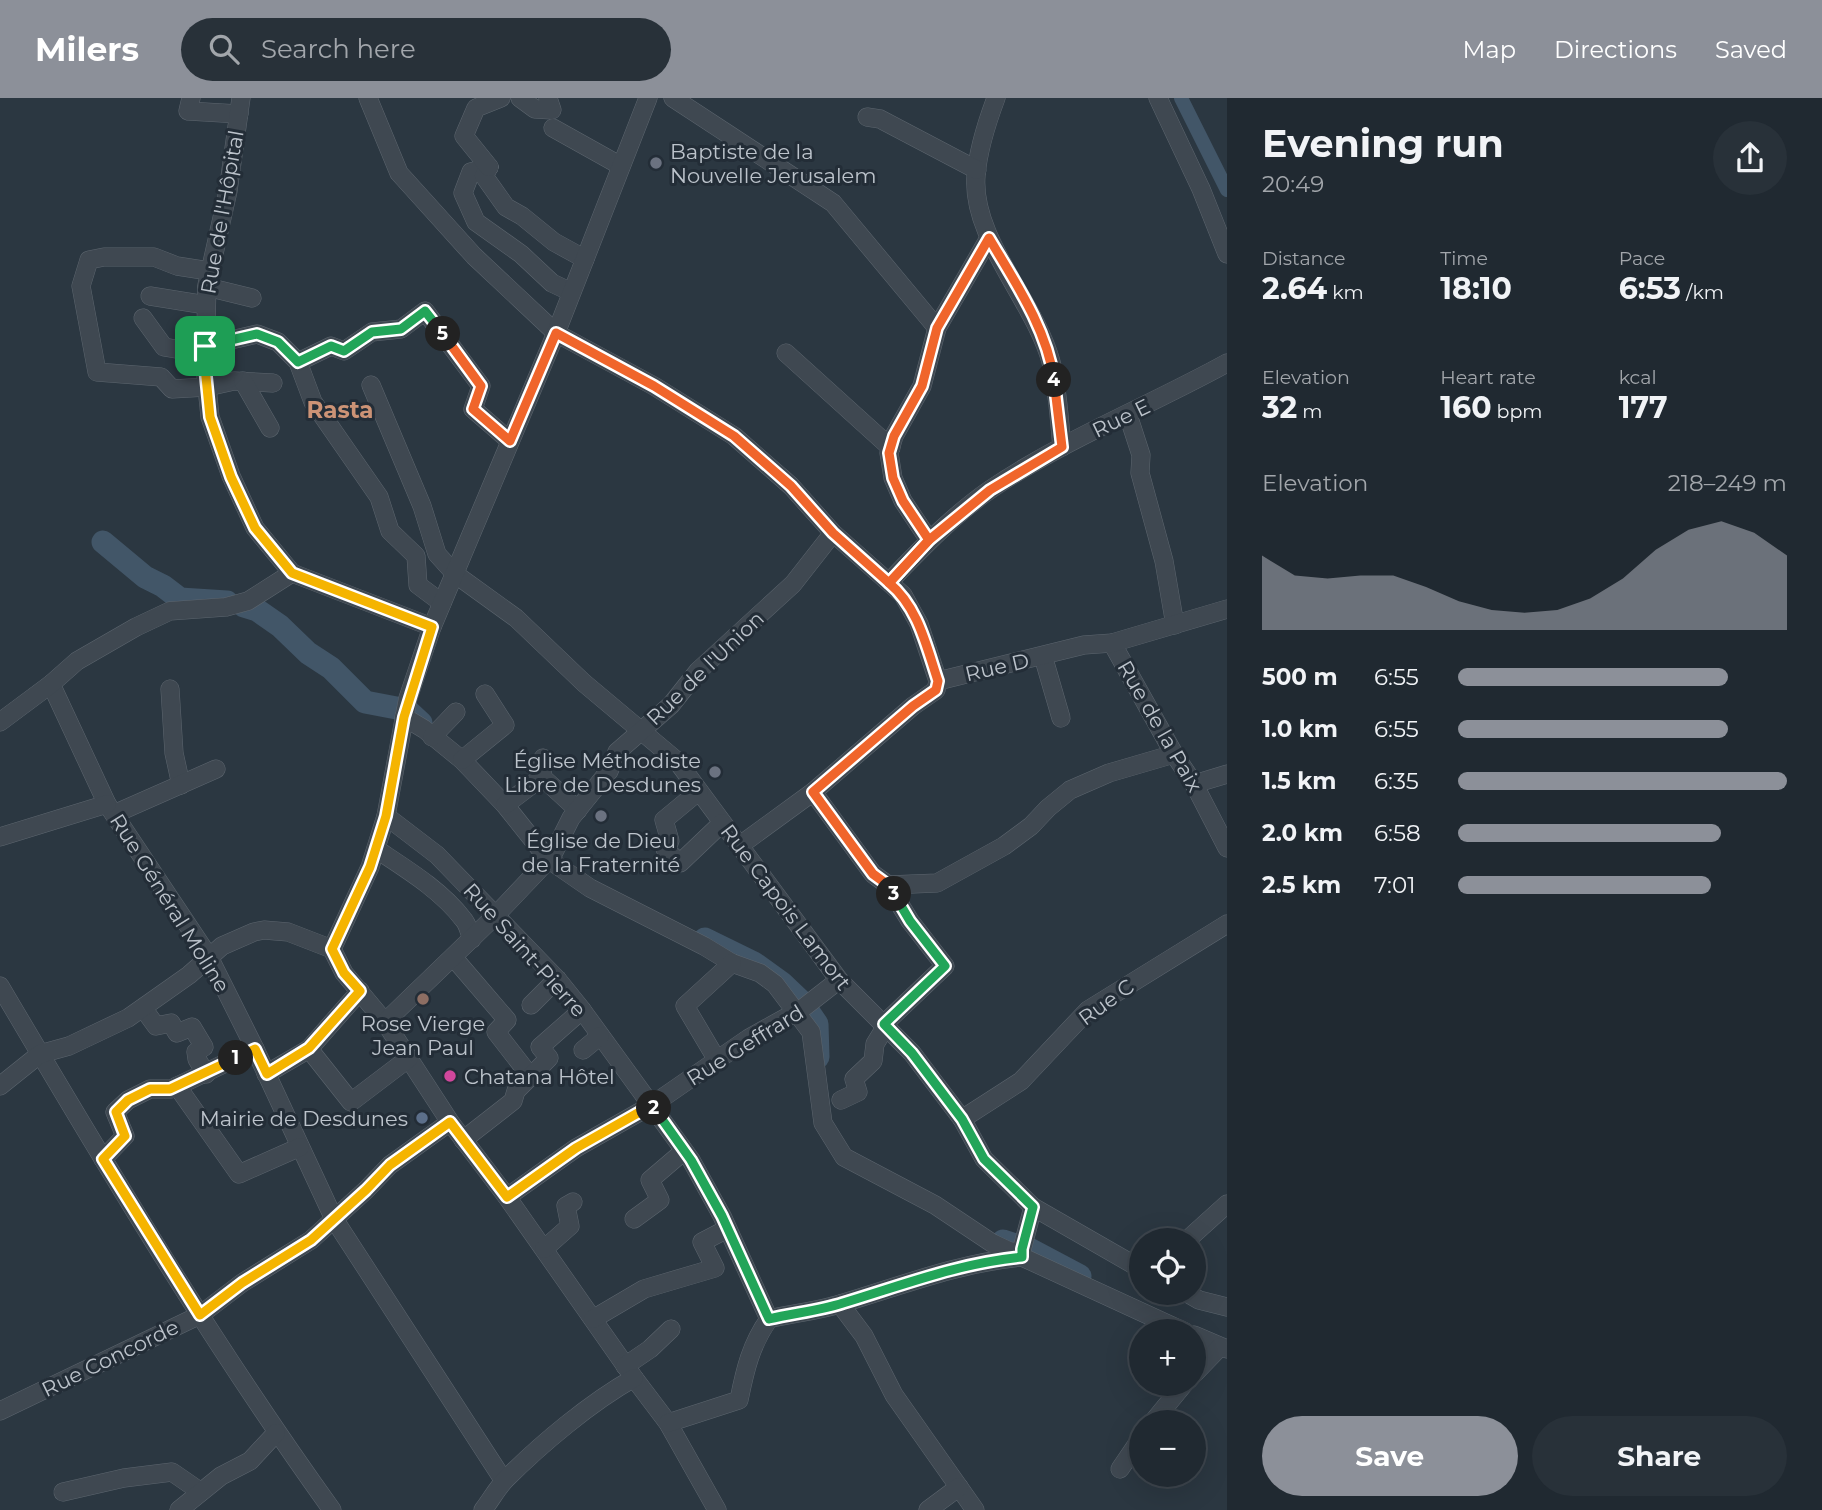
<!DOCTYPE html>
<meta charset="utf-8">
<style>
:root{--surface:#202931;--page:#283139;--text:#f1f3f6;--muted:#a2a6ab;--line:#3d454d;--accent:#8c9099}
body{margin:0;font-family:Montserrat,sans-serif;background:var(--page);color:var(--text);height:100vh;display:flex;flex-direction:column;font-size:26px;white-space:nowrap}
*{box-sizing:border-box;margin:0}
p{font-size:23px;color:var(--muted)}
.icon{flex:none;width:38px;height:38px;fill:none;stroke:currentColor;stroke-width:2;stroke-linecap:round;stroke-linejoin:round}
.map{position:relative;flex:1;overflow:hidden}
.details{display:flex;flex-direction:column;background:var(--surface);width:595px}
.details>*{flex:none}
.controls{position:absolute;left:1129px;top:1130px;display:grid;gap:14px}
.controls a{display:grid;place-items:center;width:77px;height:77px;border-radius:50%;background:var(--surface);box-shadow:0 7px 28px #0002,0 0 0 2px var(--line);font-size:35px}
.pin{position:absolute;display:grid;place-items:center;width:60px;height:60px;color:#fff;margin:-30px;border-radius:14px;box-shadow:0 4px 10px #0006}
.km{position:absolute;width:35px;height:35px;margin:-18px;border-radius:50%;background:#222;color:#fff;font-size:19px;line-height:35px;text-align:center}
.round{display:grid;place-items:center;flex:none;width:74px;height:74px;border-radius:37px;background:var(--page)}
.head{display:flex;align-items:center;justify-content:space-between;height:119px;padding:0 35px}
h1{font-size:38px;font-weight:700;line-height:52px}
.figures{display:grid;grid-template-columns:repeat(3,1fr);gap:10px;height:119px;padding:7px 35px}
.figures div{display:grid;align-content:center}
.figures b{font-size:30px;font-weight:700}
.figures small{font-size:19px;font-weight:400}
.figures p{font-size:19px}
.chart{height:196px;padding:14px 35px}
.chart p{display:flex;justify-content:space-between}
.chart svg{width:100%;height:126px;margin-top:7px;fill:var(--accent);opacity:.7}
.button{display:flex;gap:14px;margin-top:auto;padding:14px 35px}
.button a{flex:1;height:80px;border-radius:42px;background:var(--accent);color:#fff;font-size:28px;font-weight:700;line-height:80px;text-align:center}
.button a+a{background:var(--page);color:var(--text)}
ul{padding:0 35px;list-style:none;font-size:23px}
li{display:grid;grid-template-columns:112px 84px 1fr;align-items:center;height:52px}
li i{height:18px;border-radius:9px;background:var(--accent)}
header{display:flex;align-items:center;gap:42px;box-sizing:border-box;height:98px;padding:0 35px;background:var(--accent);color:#fff}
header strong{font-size:33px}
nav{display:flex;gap:38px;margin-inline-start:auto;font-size:24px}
.search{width:490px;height:63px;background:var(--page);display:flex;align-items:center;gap:18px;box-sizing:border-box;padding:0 24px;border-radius:38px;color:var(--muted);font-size:26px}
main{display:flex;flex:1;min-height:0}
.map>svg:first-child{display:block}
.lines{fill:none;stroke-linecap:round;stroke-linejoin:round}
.canal{stroke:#425668;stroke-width:14}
.river{stroke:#425668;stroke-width:23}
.minor-casing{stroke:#5d666f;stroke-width:19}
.minor{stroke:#3f4851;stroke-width:18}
.split-1-casing{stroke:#fff;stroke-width:14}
.split-2-casing{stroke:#fff;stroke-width:14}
.split-3-casing{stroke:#fff;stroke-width:14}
.split-4-casing{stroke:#fff;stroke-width:14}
.split-5-casing{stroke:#fff;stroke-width:14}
.split-6-casing{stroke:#fff;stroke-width:14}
.split-1{stroke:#f5b400;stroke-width:9}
.split-2{stroke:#f5b400;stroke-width:9}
.split-3{stroke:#22a559;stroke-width:9}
.split-4{stroke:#f0652b;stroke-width:9}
.split-5{stroke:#f0652b;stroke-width:9}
.split-6{stroke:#22a559;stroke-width:9}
.worship-dot{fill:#6b7280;stroke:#232d37;stroke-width:2.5}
.education-dot{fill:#8d6e63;stroke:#232d37;stroke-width:2.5}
.hotel-dot{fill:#d1479c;stroke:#232d37;stroke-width:2.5}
.service-dot{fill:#5c6f8a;stroke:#232d37;stroke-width:2.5}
.labels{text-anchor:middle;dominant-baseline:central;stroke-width:6;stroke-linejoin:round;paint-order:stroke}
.poi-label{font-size:21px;fill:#bcc3cb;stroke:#232d37;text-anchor:start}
.street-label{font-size:21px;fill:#bcc3cb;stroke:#232d37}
.neighbourhood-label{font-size:23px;font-weight:bold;fill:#cc9376;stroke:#232d37}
</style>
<header>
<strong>Milers</strong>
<div class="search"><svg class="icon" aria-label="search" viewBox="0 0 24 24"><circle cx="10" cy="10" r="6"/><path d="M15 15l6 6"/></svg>Search here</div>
<nav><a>Map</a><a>Directions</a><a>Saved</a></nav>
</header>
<main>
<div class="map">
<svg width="1227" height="1412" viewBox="0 0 1227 1412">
<rect width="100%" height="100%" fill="#2b3741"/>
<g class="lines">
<polyline class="canal" points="1181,0 1227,92"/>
<g class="river">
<polyline points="103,444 145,479 163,488 180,501 227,504"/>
<polyline points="244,508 257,512 280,528 308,555 331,570 365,604 407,612 421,625"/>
<polyline points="705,841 754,865 782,885 802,904 817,926 818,959"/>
<polyline points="1003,1143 1031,1152 1080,1178"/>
</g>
<g class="minor-casing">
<g id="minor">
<polyline points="191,0 188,13 239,16"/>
<polyline points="241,0 228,93 207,187 205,269 210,319 231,378 255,430 292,475 432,529"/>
<polyline points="368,0 399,75 474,158 556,235 654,288 734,338 791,388 833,435 903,497 919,526 938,583"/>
<polyline points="520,0 535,11 552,12 548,0"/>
<polyline points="673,0 833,105 937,230"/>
<path d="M996,0C987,24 978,52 976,78C971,140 1035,204 1051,264C1058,291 1059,321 1062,349"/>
<polyline points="1158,0 1201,91 1227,156"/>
<polyline points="867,19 880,21 977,72"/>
<polyline points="553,30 621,68"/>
<polyline points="489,69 471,74 463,95 476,124 521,156 552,185 571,194"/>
<polyline points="489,69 484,78 506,109 522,118 554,144 585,161"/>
<polyline points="489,69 464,38 476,10 501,0"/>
<polyline points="209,173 177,168 154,159 104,159 89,162 81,188 97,274 161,279 172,291 207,289 234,283 273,285"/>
<polyline points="207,189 252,200"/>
<polyline points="150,198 206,207"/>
<polyline points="143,220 164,249 205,256"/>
<polyline points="205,248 257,236 278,244 298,264 313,304 379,399 390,433 416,458 418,487 442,505"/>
<polyline points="786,255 891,350"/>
<polyline points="298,264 331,248 344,253 372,234 401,231 425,213 481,288 473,311 510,343"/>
<polyline points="243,283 270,330"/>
<polyline points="371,287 422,408 437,456 455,476 516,520 584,585 677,663 839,882 912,955 962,1021 984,1061 1033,1109 1141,1171"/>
<polyline points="1128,317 1141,357 1140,375 1164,463 1175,527"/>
<polyline points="929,442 903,403 893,380 889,355 894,338 922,288 937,230 989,140"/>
<path d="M889,484C920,452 953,417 991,391C1065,341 1149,308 1227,265"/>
<polyline points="1112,545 1174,656 1194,686 1227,750"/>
<polyline points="1043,558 1061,620"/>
<polyline points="51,586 107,706 209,859 255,951 334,1121 504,1383"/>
<polyline points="170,591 174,655 181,687"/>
<polyline points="404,619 424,631 462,662 505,707 548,761 590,790 704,848 732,865 760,875 775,886 811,934 823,1025 844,1059 935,1107 992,1145 1009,1153 1022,1155"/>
<polyline points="0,624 51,586 77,563 136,529 170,513 226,509 248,503 292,475"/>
<polyline points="432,639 456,614"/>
<polyline points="462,662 505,627 485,596"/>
<polyline points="542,679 543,660"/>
<polyline points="1194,686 1227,676"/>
<polyline points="699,693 664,722 670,743 665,751 680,765 722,725"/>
<polyline points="813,694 873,776 888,787 910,823 945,868 884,926"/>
<polyline points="505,707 542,679 578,712"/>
<polyline points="114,716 216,671"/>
<polyline points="386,718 437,757 557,881 582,912 691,1062 722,1118 769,1221"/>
<polyline points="0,739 107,706"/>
<polyline points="739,748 813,694 913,608 936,592 938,583 1084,547 1112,545 1227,511"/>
<path d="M376,751C406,771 441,792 463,821C468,826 469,834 472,841"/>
<polyline points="888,787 937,785 1004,748 1031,728 1048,710 1070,692 1109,675 1174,656"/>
<polyline points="332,851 370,769 386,718 408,600 432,529 556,235 648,0"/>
<polyline points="332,851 344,875 385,924 450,1024 507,1099 634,1280 668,1325 717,1412"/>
<polyline points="453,859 507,922 496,934 531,979"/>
<path d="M0,888C105,1066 211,1244 332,1412"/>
<polyline points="531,907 557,881"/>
<polyline points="143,910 156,928 171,925 177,935 192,929 204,949 196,954 197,961 206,976"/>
<polyline points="385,924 495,818 552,758 571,720 609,673 617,654 671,607 698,573 793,486 833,435"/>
<polyline points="309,951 360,893"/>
<polyline points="583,952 600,938"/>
<polyline points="717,962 685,908 732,865"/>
<polyline points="266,976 309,951 351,1004 409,960"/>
<polyline points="0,988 40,956 69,948 128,920 189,877 222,848 254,834 264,832 288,834 332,851"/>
<polyline points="177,988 239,1076 300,1049"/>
<polyline points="841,1002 858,994 854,981 873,963 875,946 886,928"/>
<polyline points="962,1021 1021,983 1088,912 1227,826"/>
<polyline points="463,1042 513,1003 516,993 549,960 540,949 582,912"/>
<polyline points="103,1061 125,1038 115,1014 128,1002 150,991 171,991 255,951"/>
<polyline points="507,1099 576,1050 652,1007 749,940 803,910 839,882"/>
<polyline points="634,1121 660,1102 650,1082 684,1053"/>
<polyline points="1186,1143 1227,1106"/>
<polyline points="544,1151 570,1128 566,1108 573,1104"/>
<polyline points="1022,1159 1022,1151 1033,1109"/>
<polyline points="1187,1195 1199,1202 1227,1209"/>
<polyline points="840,1206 864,1238 894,1297 975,1412"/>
<polyline points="593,1221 644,1191 715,1170 702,1144 727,1131"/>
<polyline points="1194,1237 1227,1251"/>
<polyline points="625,1268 650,1251 671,1231"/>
<polyline points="1194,1276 1220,1249"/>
<polyline points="0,1313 200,1217 242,1185 311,1142 366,1092 390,1067 450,1024"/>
<path d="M668,1325L739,1302C745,1272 751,1246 769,1221C793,1215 819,1213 843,1205C903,1187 959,1165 1022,1159L1185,1234"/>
<polyline points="1152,1325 1184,1286"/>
<polyline points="1120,1371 1141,1340"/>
<polyline points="63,1394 124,1380 172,1374 201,1394"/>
<polyline points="179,1412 221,1378 250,1363 276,1335"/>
<path d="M483,1412C491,1402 497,1390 506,1381C541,1346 591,1304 634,1280"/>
<polyline points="928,1412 959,1389"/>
</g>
</g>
<use href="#minor" class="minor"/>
</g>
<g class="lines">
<g class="split-1-casing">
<polyline id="split-1" points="205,248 205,269 210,319 231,379 255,430 292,475 432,529 404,619 386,718 370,769 332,851 344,875 360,893 309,950 267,976 255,951 236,960"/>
</g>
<g class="split-2-casing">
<polyline id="split-2" points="236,960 170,991 150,991 128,1002 116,1014 125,1038 103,1061 200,1217 242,1185 311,1142 366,1092 390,1067 450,1024 507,1099 576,1050 652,1007 654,1010"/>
</g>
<g class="split-3-casing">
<path id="split-3" d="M654,1010L691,1062L722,1118L769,1221C793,1215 819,1213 843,1205C903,1187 959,1165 1022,1159V1151L1033,1109L984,1061L962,1021L912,955L884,926L945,868L910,823L894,796"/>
</g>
<g class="split-4-casing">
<path id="split-4" d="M894,796L888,787L873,776L813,694L913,608L936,592L938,583C926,547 918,509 889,485L929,442L903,403L893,380L889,355L894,338L922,288L937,230L989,140C1015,184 1047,231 1054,282"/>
</g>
<g class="split-5-casing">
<polyline id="split-5" points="443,236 481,288 473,311 510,343 556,235 654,288 734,338 791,388 833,435 889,485 929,442 990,392 1062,349 1054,282"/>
</g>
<g class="split-6-casing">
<polyline id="split-6" points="205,248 257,236 278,244 298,264 331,248 344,253 372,234 401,231 425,213 443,236"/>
</g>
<use href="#split-1" class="split-1"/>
<use href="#split-2" class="split-2"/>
<use href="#split-3" class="split-3"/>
<use href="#split-4" class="split-4"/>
<use href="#split-5" class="split-5"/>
<use href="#split-6" class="split-6"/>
</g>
<g class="worship-dot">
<circle cx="656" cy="65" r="7"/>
<circle cx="715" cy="674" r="7"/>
<circle cx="601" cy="718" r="7"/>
</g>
<circle class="education-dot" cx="423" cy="901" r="7"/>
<circle class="hotel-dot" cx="450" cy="978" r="7"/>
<circle class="service-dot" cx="422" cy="1020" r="7"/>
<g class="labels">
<g class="poi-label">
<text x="670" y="53">Baptiste de la<tspan x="670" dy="24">Nouvelle Jerusalem</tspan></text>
<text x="701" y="662" text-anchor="end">Église Méthodiste<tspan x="701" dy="24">Libre de Desdunes</tspan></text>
<text x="601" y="742" text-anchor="middle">Église de Dieu<tspan x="601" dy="24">de la Fraternité</tspan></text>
<text x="423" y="925" text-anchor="middle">Rose Vierge<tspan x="423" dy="24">Jean Paul</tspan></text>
<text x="464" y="978">Chatana Hôtel</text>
<text x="408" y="1020" text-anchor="end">Mairie de Desdunes</text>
</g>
<g class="street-label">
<text transform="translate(222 114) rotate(-80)">Rue de l'Hôpital</text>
<text transform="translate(1121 320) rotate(-26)">Rue E</text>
<text transform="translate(997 569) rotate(-13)">Rue D</text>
<text transform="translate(705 570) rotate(-44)">Rue de l'Union</text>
<text transform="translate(1160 628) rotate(60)">Rue de la Paix</text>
<text transform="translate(170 805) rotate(58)">Rue Général Moline</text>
<text transform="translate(786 809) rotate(53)">Rue Capois Lamort</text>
<text transform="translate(525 852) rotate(48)">Rue Saint-Pierre</text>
<text transform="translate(1106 904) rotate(-36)">Rue C</text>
<text transform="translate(745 947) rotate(-32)">Rue Geffrard</text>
<text transform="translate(110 1260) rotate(-26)">Rue Concorde</text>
</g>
<g class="neighbourhood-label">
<text x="340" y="312">Rasta</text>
</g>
</g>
</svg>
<div class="controls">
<a><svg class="icon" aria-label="locate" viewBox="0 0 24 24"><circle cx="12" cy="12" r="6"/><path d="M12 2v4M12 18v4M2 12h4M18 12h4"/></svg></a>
<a>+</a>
<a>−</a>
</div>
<div class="pin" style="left:205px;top:248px;background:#1e9e55"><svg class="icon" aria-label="arrive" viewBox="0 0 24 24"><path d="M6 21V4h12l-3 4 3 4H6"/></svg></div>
<b class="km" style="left:236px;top:960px">1</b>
<b class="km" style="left:654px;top:1010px">2</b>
<b class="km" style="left:894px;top:796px">3</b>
<b class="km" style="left:1054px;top:282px">4</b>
<b class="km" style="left:443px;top:236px">5</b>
</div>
<section class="details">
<div class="head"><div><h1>Evening run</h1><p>20:49</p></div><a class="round"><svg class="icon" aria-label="share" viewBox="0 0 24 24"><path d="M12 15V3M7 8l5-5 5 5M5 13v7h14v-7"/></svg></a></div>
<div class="figures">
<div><p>Distance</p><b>2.64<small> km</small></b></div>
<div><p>Time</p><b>18:10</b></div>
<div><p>Pace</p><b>6:53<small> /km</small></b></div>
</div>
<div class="figures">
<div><p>Elevation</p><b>32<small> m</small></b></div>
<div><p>Heart rate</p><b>160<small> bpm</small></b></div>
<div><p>kcal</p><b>177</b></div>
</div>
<div class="chart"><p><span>Elevation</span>218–249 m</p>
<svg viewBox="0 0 160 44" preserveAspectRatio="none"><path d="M0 44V18L10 25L20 26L30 25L40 25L50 29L60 34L70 37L80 38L90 37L100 33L110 26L120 16L130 9L140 6L150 10L160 18V44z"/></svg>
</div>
<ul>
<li><b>500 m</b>6:55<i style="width:82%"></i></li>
<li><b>1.0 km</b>6:55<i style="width:82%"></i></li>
<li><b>1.5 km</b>6:35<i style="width:100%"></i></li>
<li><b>2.0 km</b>6:58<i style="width:80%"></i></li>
<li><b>2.5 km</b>7:01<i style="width:77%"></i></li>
</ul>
<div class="button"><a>Save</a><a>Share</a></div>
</section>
</main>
